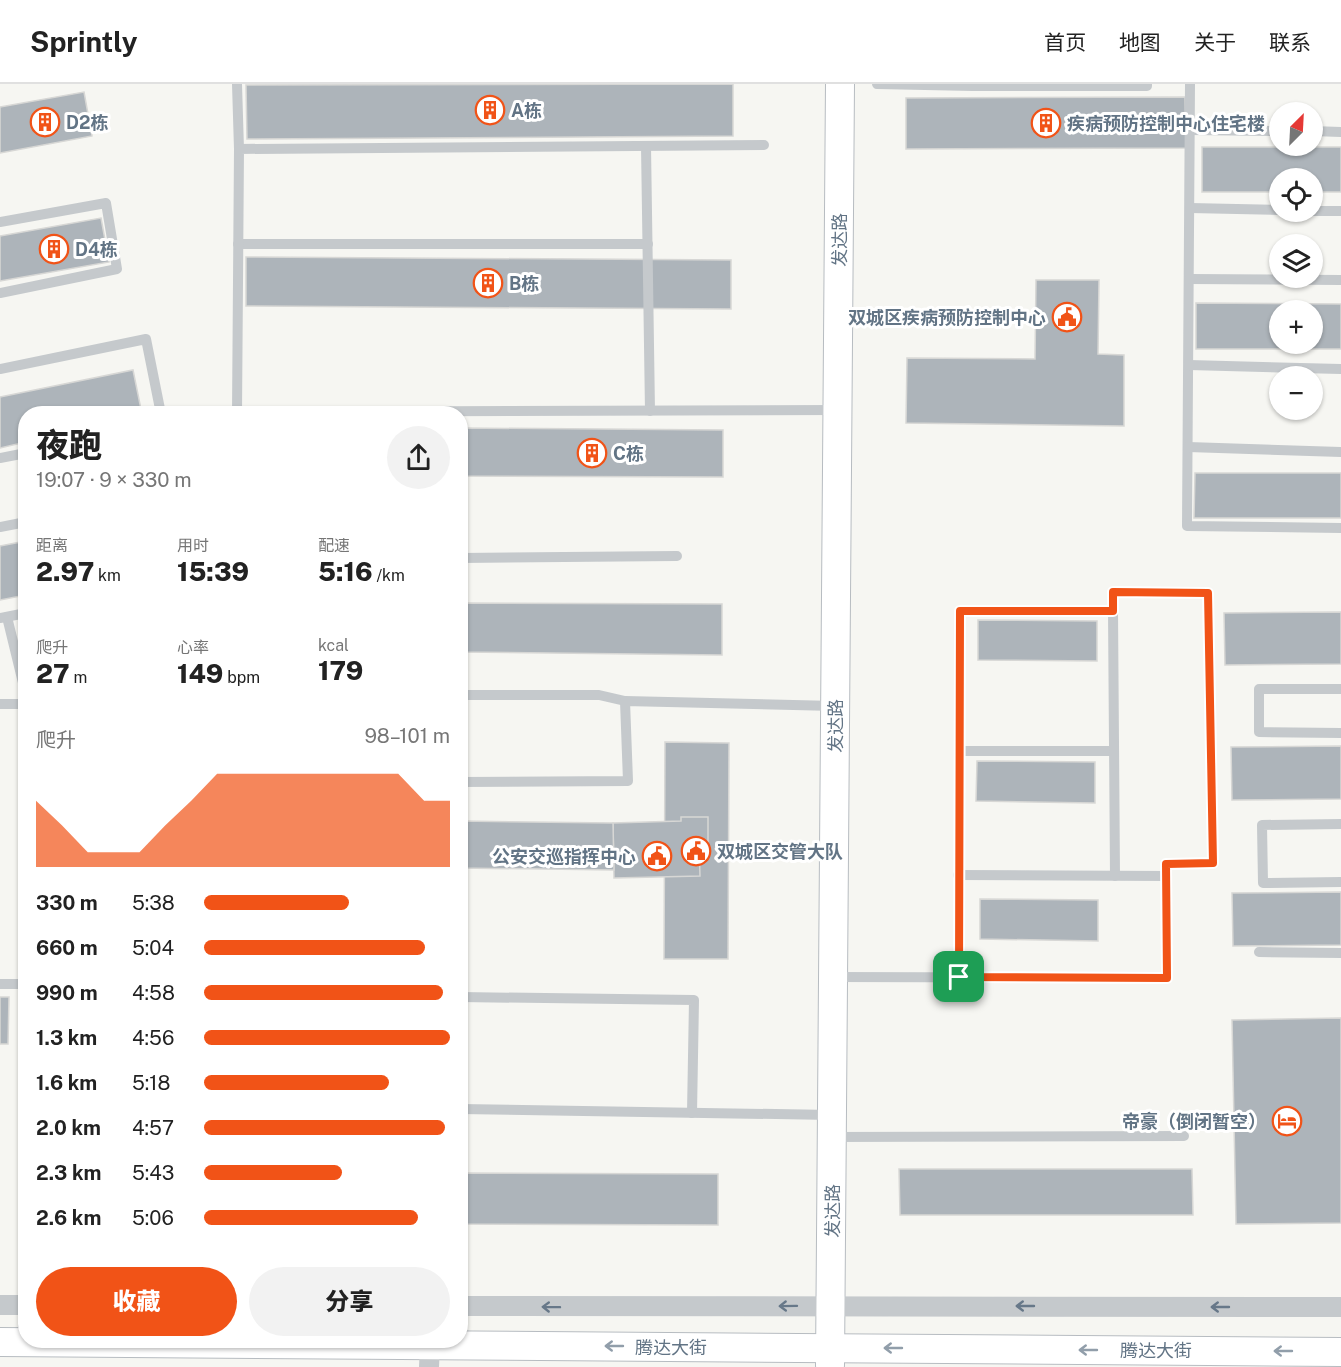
<!DOCTYPE html>
<html lang="zh">
<meta charset="utf-8">
<style>
:root{--surface:#fff;--page:#f2f2f2;--text:#222;--muted:#767676;--line:#e0e0e0;--accent:#f15317}
body{margin:0;font-family:"Public Sans","Noto Sans SC",sans-serif;background:var(--page);color:var(--text);height:100vh;display:flex;flex-direction:column;font-size:22px;white-space:nowrap}
*{box-sizing:border-box;margin:0}
p{font-size:20px;color:var(--muted)}
.icon{flex:none;width:33px;height:33px;fill:none;stroke:currentColor;stroke-width:2;stroke-linecap:round;stroke-linejoin:round}
.map{position:relative;flex:1;overflow:hidden}
.sheet{position:absolute;left:18px;top:322px;width:450px;height:942px;display:flex;flex-direction:column;background:var(--surface);border-radius:24px;box-shadow:0 2px 4px #0004}
.sheet>*{flex:none}
.needle{width:39px;rotate:24deg}
.fabs{position:absolute;left:1269px;top:18px;display:grid;gap:12px}
.fabs a{display:grid;place-items:center;width:54px;height:54px;border-radius:50%;background:var(--surface);box-shadow:0 2px 4px #0004;font-size:30px}
.pin{position:absolute;display:grid;place-items:center;width:51px;height:51px;color:#fff;margin:-26px;border-radius:12px;box-shadow:0 3px 9px #0006}
.round{display:grid;place-items:center;flex:none;width:63px;height:63px;border-radius:32px;background:var(--page)}
.head{display:flex;align-items:center;justify-content:space-between;height:102px;padding:0 18px}
h1{font-size:33px;font-weight:800;line-height:45px}
.stats{display:grid;grid-template-columns:repeat(3,1fr);gap:9px;height:102px;padding:6px 18px}
.stats div{display:grid;align-content:center}
.stats b{font-size:26px;font-weight:800}
.stats small{font-size:16px;font-weight:400}
.stats p{font-size:16px}
.chart{height:168px;padding:12px 18px}
.chart p{display:flex;justify-content:space-between}
.chart svg{width:100%;height:108px;margin-top:6px;fill:var(--accent);opacity:.7}
.button{display:flex;gap:12px;margin-top:auto;padding:12px 18px}
.button a{flex:1;height:69px;border-radius:36px;background:var(--accent);color:#fff;font-size:24px;font-weight:800;line-height:69px;text-align:center}
.button a+a{background:var(--page);color:var(--text)}
ul{padding:0 18px;list-style:none;font-size:20px}
li{display:grid;grid-template-columns:96px 72px 1fr;align-items:center;height:45px}
li i{height:15px;border-radius:8px;background:var(--accent)}
header{display:flex;align-items:center;gap:36px;box-sizing:border-box;height:84px;padding:0 30px;background:var(--surface);border-bottom:2px solid var(--line)}
header strong{font-size:28px}
nav{display:flex;gap:33px;margin-inline-start:auto;font-size:21px}
.map>svg:first-child{display:block}
.building{fill:#adb4ba;stroke:#d7d7d5;stroke-width:1.5;fill-rule:evenodd}
.lines{fill:none;stroke-linecap:round;stroke-linejoin:round}
.secondary-casing{stroke:#b7bcc1;stroke-width:30}
.lane{stroke:#c5c9cc;stroke-width:10}
.street{stroke:#c5c9cc;stroke-width:20}
.secondary{stroke:#fff;stroke-width:28}
.oneway{stroke:#677889}
.oneway2{stroke:#919eaa}
.route-casing{stroke:#fff;stroke-width:12}
.route{stroke:#f15317;stroke-width:8}
.labels{text-anchor:middle;dominant-baseline:central;stroke-width:6;stroke-linejoin:round;paint-order:stroke}
.poi-label{font-size:18px;font-weight:bold;fill:#627485;stroke:#fff;text-anchor:start}
.street-label{font-size:18px;fill:#627485;stroke:#fff}
</style>
<header>
<strong>Sprintly</strong>
<nav><a>首页</a><a>地图</a><a>关于</a><a>联系</a></nav>
</header>
<div class="map">
<svg width="1341" height="1283" viewBox="0 0 1341 1283">
<rect width="100%" height="100%" fill="#f6f6f2"/>
<g class="building">
<polygon points="733,0 733,52 247,55 246,1"/>
<polygon points="84,8 92,52 0,69 0,23"/>
<polygon points="1185,13 1186,64 906,65 906,14"/>
<polygon points="1202,63 1341,63 1341,108 1312,108 1312,94 1280,94 1280,108 1202,108"/>
<polygon points="101,134 109,178 0,197 0,152"/>
<polygon points="246,173 731,176 731,225 246,222"/>
<polygon points="1036,196 1099,196 1098,270 1124,271 1124,342 906,339 907,274 1035,275"/>
<path d="M1196,219L1341,220V265H1196ZM1280,226H1312V260H1280Z"/>
<polygon points="133,286 142,330 26,330 26,358 0,364 0,313"/>
<polygon points="460,344 723,346 723,393 460,392"/>
<polygon points="1195,389 1341,389 1341,434 1194,434"/>
<polygon points="26,457 26,511 0,516 0,462"/>
<polygon points="460,519 722,520 722,571 460,568"/>
<polygon points="1341,528 1341,580 1225,581 1224,529"/>
<polygon points="978,536 1097,537 1097,577 978,576"/>
<polygon points="665,658 729,659 728,875 664,875"/>
<polygon points="1341,662 1341,715 1232,716 1231,663"/>
<polygon points="977,677 1095,678 1095,719 976,717"/>
<polygon points="681,733 708,733 708,759 699,759 700,792 614,794 613,739 681,737"/>
<polygon points="460,737 613,739 614,786 460,784"/>
<polygon points="1341,808 1341,861 1233,862 1232,809"/>
<polygon points="980,815 1098,816 1098,857 980,855"/>
<polygon points="0,913 9,913 8,960 0,960"/>
<polygon points="1341,934 1341,1139 1236,1140 1232,936"/>
<polygon points="899,1085 1192,1085 1193,1131 900,1131"/>
<polygon points="460,1089 718,1090 718,1141 460,1140"/>
</g>
<g class="lines">
<g class="secondary-casing">
<g id="secondary">
<polyline points="0,1258 1341,1268"/>
<polyline points="830,1281 840,0"/>
</g>
</g>
<g class="lane">
<polyline points="237,0 239,65"/>
<polyline points="877,0 973,2"/>
<polyline points="973,0 973,2 1147,2 1147,0"/>
<polyline points="1190,0 1187,442 1341,444"/>
<polyline points="1190,46 1280,47"/>
<polyline points="1312,47 1341,48"/>
<polyline points="646,62 650,327"/>
<polyline points="1190,124 1280,126"/>
<polyline points="1312,127 1341,127"/>
<polyline points="0,138 106,119 117,185 0,209"/>
<polyline points="238,160 648,160"/>
<polyline points="1190,195 1341,196"/>
<polyline points="1189,281 1341,285"/>
<polyline points="0,285 146,255 161,330"/>
<polyline points="237,328 837,326"/>
<polyline points="237,330 239,65 764,61"/>
<polyline points="1188,363 1341,368"/>
<polyline points="0,374 26,369"/>
<polyline points="0,443 26,438"/>
<polyline points="460,474 677,472"/>
<polyline points="1113,527 1113,508 1208,509 1213,779 1166,780 1166,792"/>
<polyline points="7,533 26,611"/>
<polyline points="0,534 26,529"/>
<polyline points="1341,605 1259,605 1259,648 1341,649"/>
<polyline points="460,611 599,611 625,617"/>
<polyline points="0,620 26,620"/>
<polyline points="959,667 1114,667"/>
<polyline points="460,698 628,697 625,617 835,622"/>
<polyline points="1341,740 1262,741 1263,799 1341,798"/>
<polyline points="1259,868 1341,869"/>
<polyline points="834,893 1167,894 1166,792 958,791"/>
<polyline points="959,893 960,527 1113,527 1115,792"/>
<polyline points="0,900 26,900"/>
<polyline points="460,913 694,916 692,1029"/>
<polyline points="460,1025 832,1031"/>
<polyline points="832,1053 1184,1052"/>
<polyline points="23,1256 26,917"/>
</g>
<g class="street">
<polyline points="0,1221 26,1221"/>
<polyline points="460,1222 1341,1223"/>
<polyline points="429,1283 430,1261"/>
</g>
<use href="#secondary" class="secondary"/>
</g>
<defs><path id="oneway-shaft" d="M-6 0H5M1.5-3L5.5 0L1.5 3" fill="none" stroke-width="1.6" stroke-linecap="round" stroke-linejoin="round" transform="scale(1.5)"/></defs>
<g class="oneway">
<use href="#oneway-shaft" transform="translate(788 1222) rotate(179)"/>
<use href="#oneway-shaft" transform="translate(1025 1222) rotate(-180)"/>
<use href="#oneway-shaft" transform="translate(551 1223) rotate(-179)"/>
<use href="#oneway-shaft" transform="translate(1220 1223) rotate(-180)"/>
</g>
<g class="oneway2">
<use href="#oneway-shaft" transform="translate(614 1262) rotate(-180)"/>
<use href="#oneway-shaft" transform="translate(893 1264) rotate(-180)"/>
<use href="#oneway-shaft" transform="translate(1088 1266) rotate(-180)"/>
<use href="#oneway-shaft" transform="translate(1283 1267) rotate(-180)"/>
</g>
<g class="lines">
<g class="route-casing">
<polygon id="route" points="1113,508 1208,509 1213,779 1166,780 1167,894 959,893 960,527 1113,527"/>
</g>
<use href="#route" class="route"/>
</g>
<defs>
<g id="building-ring" transform="scale(1.5)"><circle r="9.5" fill="#fff" stroke="#f15317" stroke-width="1.5"/><path d="M-4-6H4V6H1V3H-1V6H-4ZM-2.5-4.3h1.7v1.8h-1.7ZM.8-4.3h1.7v1.8H.8ZM-2.5-1h1.7V.8h-1.7ZM.8-1h1.7V.8H.8Z" fill="#f15317"/></g>
<g id="civic-ring" transform="scale(1.5)"><circle r="9.5" fill="#fff" stroke="#f15317" stroke-width="1.5"/><path d="M-.6-6.5H3V-4.5H.6V-3L4-1V1h2V6H-6V1h2V-1L-.6-3ZM-1.2 2.5V6h2.4V2.5Z" fill="#f15317"/></g>
<g id="hotel-ring" transform="scale(1.5)"><circle r="9.5" fill="#fff" stroke="#f15317" stroke-width="1.5"/><path d="M-6-4.5h1.5V1H6V5H4.5V3h-9V5H-6ZM-4 0a1.8 1.8 0 1 1 3.6 0ZM.5 0V-2.5h3Q6-2.5 6 0Z" fill="#f15317"/></g>
</defs>
<g fill-rule="evenodd">
<use href="#building-ring" x="490" y="26"/>
<use href="#building-ring" x="45" y="38"/>
<use href="#building-ring" x="1046" y="39"/>
<use href="#building-ring" x="54" y="165"/>
<use href="#building-ring" x="488" y="199"/>
<use href="#civic-ring" x="1067" y="233"/>
<use href="#building-ring" x="592" y="369"/>
<use href="#civic-ring" x="696" y="767"/>
<use href="#civic-ring" x="657" y="772"/>
<use href="#hotel-ring" x="1287" y="1037"/>
</g>
<g class="labels">
<g class="poi-label">
<text x="511" y="26">A栋</text>
<text x="66" y="38">D2栋</text>
<text x="1067" y="39">疾病预防控制中心住宅楼</text>
<text x="75" y="165">D4栋</text>
<text x="509" y="199">B栋</text>
<text x="1046" y="233" text-anchor="end">双城区疾病预防控制中心</text>
<text x="613" y="369">C栋</text>
<text x="717" y="767">双城区交管大队</text>
<text x="636" y="772" text-anchor="end">公安交巡指挥中心</text>
<text x="1266" y="1037" text-anchor="end">帝豪（倒闭暂空）</text>
</g>
<g class="street-label">
<text transform="translate(839 156) rotate(-90)">发达路</text>
<text transform="translate(835 642) rotate(-90)">发达路</text>
<text transform="translate(832 1127) rotate(-90)">发达路</text>
<text x="671" y="1263">腾达大街</text>
<text x="1156" y="1266">腾达大街</text>
</g>
</g>
</svg>
<div class="fabs">
<a><svg class="needle" viewBox="-14 -14 28 28"><path d="M0-13l5 13h-10z" fill="#e53935"/><path d="M0 13l5-13h-10z" fill="#767676"/></svg></a>
<a><svg class="icon" aria-label="locate" viewBox="0 0 24 24"><circle cx="12" cy="12" r="6"/><path d="M12 2v4M12 18v4M2 12h4M18 12h4"/></svg></a>
<a><svg class="icon" aria-label="layers" viewBox="0 0 24 24"><path d="M12 4l9 5-9 5-9-5zM3 14l9 5 9-5"/></svg></a>
<a>+</a>
<a>−</a>
</div>
<div class="pin" style="left:959px;top:893px;background:#1e9e55"><svg class="icon" aria-label="arrive" viewBox="0 0 24 24"><path d="M6 21V4h12l-3 4 3 4H6"/></svg></div>
<section class="sheet">
<div class="head"><div><h1>夜跑</h1><p>19:07 · 9 × 330 m</p></div><a class="round"><svg class="icon" aria-label="share" viewBox="0 0 24 24"><path d="M12 15V3M7 8l5-5 5 5M5 13v7h14v-7"/></svg></a></div>
<div class="stats">
<div><p>距离</p><b>2.97<small> km</small></b></div>
<div><p>用时</p><b>15:39</b></div>
<div><p>配速</p><b>5:16<small> /km</small></b></div>
</div>
<div class="stats">
<div><p>爬升</p><b>27<small> m</small></b></div>
<div><p>心率</p><b>149<small> bpm</small></b></div>
<div><p>kcal</p><b>179</b></div>
</div>
<div class="chart"><p><span>爬升</span>98–101 m</p>
<svg viewBox="0 0 160 44" preserveAspectRatio="none"><path d="M0 44V17L10 27L20 38L30 38L40 38L50 27L60 17L70 6L80 6L90 6L100 6L110 6L120 6L130 6L140 6L150 17L160 17V44z"/></svg>
</div>
<ul>
<li><b>330 m</b>5:38<i style="width:59%"></i></li>
<li><b>660 m</b>5:04<i style="width:90%"></i></li>
<li><b>990 m</b>4:58<i style="width:97%"></i></li>
<li><b>1.3 km</b>4:56<i style="width:100%"></i></li>
<li><b>1.6 km</b>5:18<i style="width:75%"></i></li>
<li><b>2.0 km</b>4:57<i style="width:98%"></i></li>
<li><b>2.3 km</b>5:43<i style="width:56%"></i></li>
<li><b>2.6 km</b>5:06<i style="width:87%"></i></li>
</ul>
<div class="button"><a>收藏</a><a>分享</a></div>
</section>
</div>
